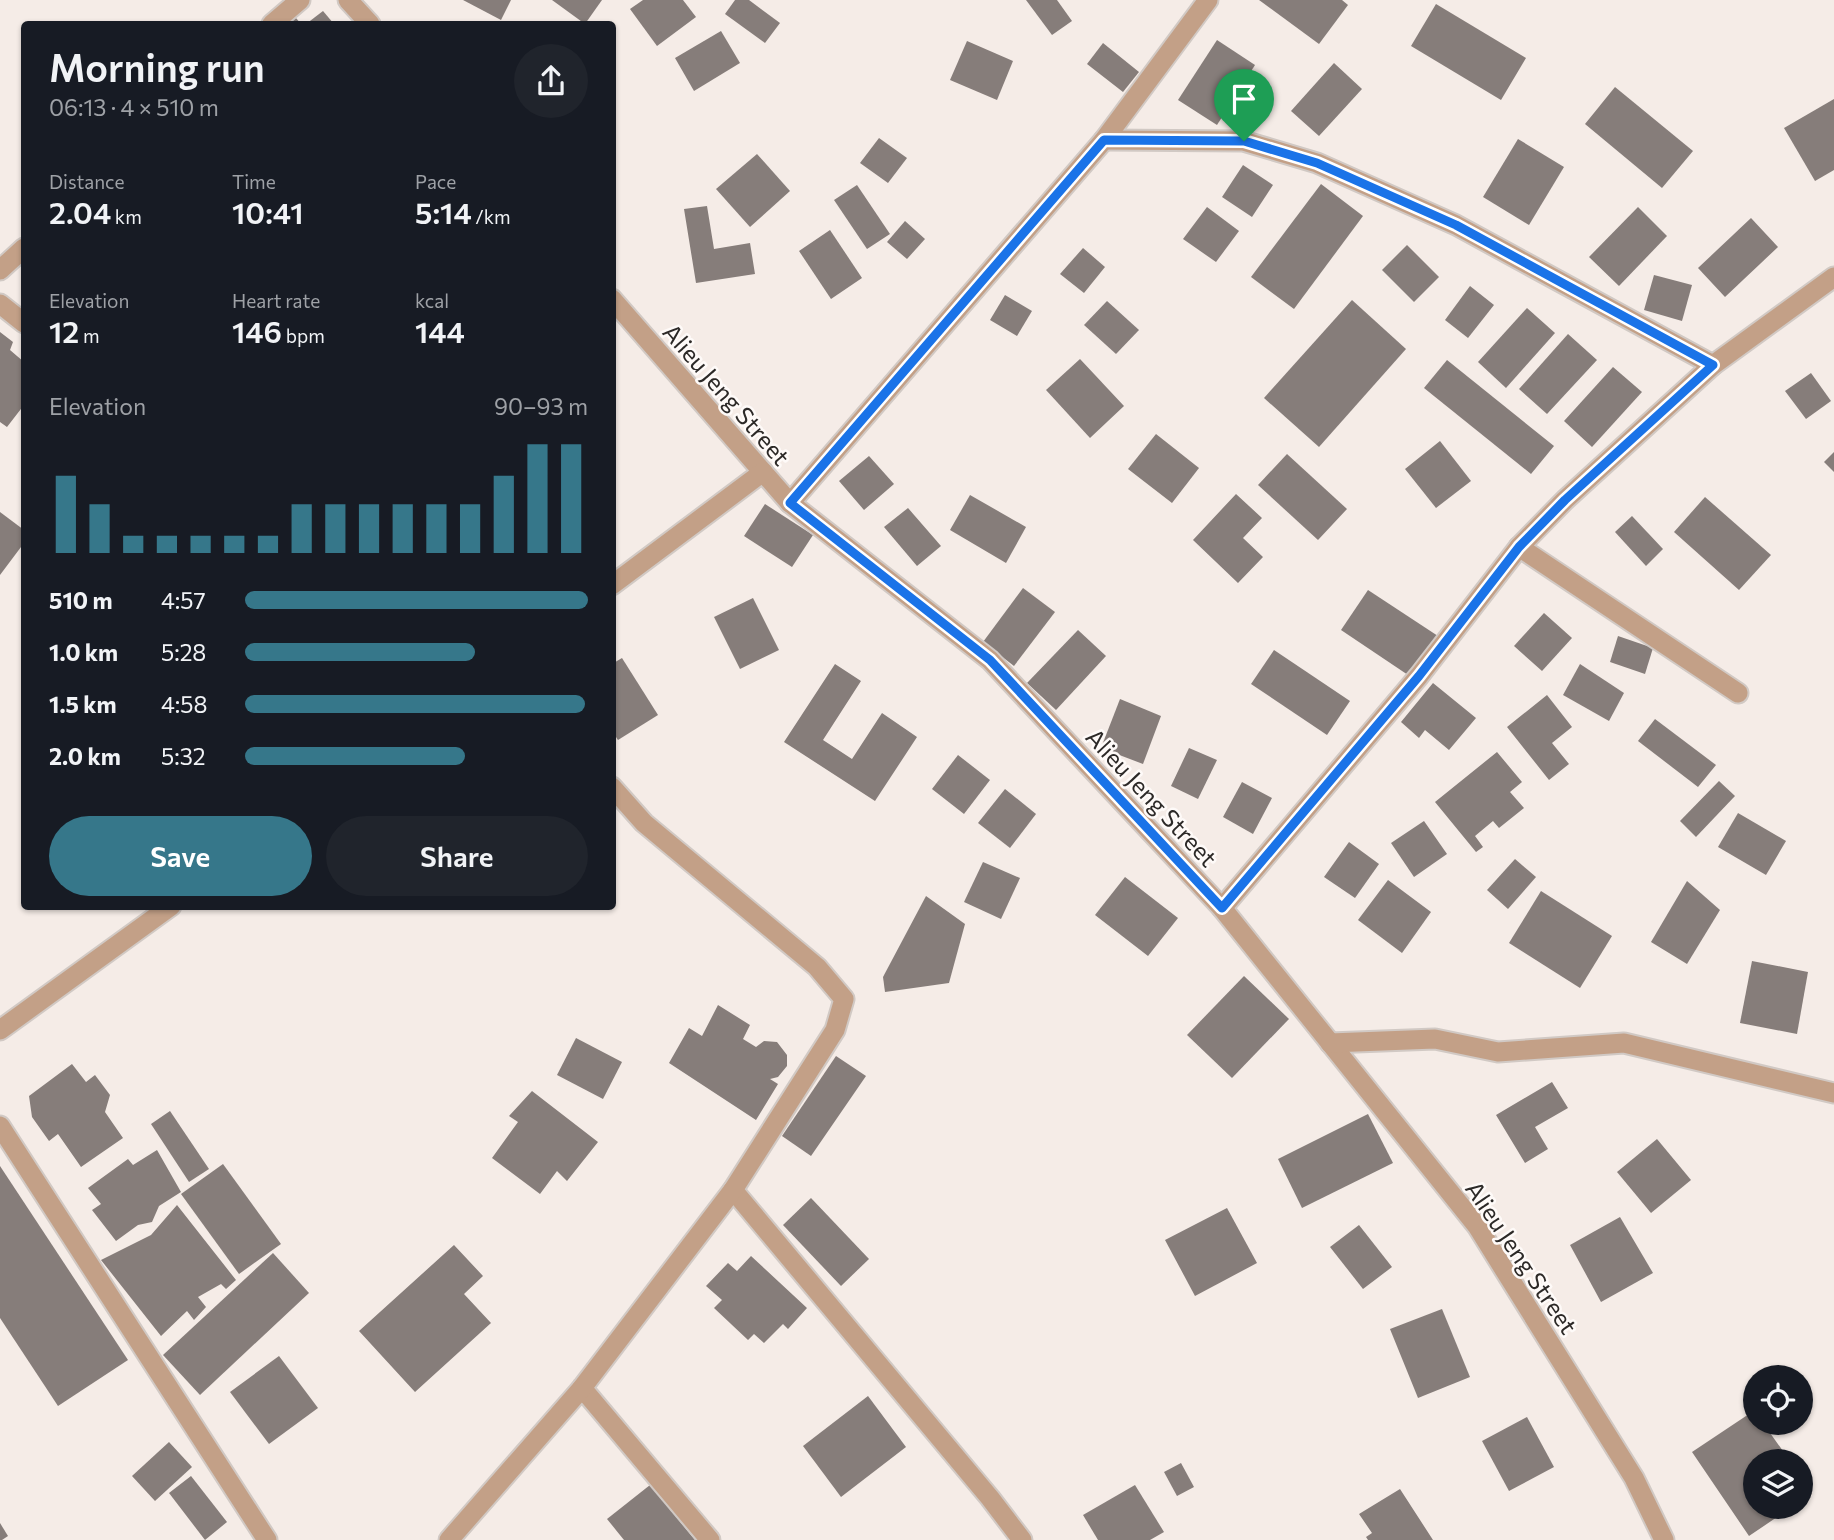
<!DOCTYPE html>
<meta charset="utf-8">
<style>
:root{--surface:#171b24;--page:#20242c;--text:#f1f3f6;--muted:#9ea1a6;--accent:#36778a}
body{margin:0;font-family:Commissioner,sans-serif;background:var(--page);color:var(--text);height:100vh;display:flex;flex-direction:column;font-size:26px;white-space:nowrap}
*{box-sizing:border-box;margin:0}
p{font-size:23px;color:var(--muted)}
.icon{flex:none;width:38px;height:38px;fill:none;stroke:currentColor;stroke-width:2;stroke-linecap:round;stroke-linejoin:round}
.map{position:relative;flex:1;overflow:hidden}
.drawer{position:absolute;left:21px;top:21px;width:595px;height:889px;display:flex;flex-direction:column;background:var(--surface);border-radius:7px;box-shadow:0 2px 5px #0004}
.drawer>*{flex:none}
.buttons{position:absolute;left:1743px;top:1365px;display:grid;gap:14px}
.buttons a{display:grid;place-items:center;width:70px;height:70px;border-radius:50%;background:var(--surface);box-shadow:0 2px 5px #0004;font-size:35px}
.pin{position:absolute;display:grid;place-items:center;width:60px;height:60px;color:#fff;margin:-72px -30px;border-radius:50% 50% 50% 0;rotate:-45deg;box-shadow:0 0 7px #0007}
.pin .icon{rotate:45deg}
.round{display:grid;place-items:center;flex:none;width:74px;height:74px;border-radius:37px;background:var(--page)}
.head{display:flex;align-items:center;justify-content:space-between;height:119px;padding:0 28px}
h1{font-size:38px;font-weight:600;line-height:52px}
.figures{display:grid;grid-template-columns:repeat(3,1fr);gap:10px;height:119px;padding:7px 28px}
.figures div{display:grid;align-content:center}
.figures b{font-size:30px;font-weight:600}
.figures small{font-size:19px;font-weight:400}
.figures p{font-size:19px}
.chart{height:196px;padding:14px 28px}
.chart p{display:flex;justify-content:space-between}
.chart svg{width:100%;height:126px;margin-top:7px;stroke:var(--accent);stroke-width:6}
.cta{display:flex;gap:14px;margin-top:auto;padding:14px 28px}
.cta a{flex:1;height:80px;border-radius:42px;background:var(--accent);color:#fff;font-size:28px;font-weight:600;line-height:80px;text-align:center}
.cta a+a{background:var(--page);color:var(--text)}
ul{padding:0 28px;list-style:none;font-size:23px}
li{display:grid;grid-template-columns:112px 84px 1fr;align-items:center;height:52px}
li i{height:18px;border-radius:9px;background:var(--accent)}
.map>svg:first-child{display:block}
.building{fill:#867d7a}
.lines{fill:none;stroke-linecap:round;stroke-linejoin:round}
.minor-casing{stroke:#d1c9c4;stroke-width:23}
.minor{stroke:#c3a087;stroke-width:19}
.route-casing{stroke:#fff;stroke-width:14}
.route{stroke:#1a73e8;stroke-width:9}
.labels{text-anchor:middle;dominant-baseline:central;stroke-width:5;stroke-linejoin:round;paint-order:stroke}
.street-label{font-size:24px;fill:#2c2927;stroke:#fefaf8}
</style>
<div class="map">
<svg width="1834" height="1540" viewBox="0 0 1834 1540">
<rect width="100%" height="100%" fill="#f5ece7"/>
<g class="building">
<polygon points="463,0 511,0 501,20"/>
<polygon points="552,0 602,0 585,24"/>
<polygon points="643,0 683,0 696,17 657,46 630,9"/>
<polygon points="735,0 749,0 780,23 765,43 725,14"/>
<polygon points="1026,0 1057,0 1072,21 1052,35"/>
<polygon points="1259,0 1342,0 1348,5 1319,44"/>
<polygon points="1436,4 1526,58 1501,100 1411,46"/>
<polygon points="323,11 334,24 306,24"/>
<polygon points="291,12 301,24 276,24"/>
<polygon points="721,31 740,63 694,91 675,58"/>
<polygon points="1217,40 1255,65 1217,125 1178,100"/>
<polygon points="967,41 1013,61 997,100 950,80"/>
<polygon points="1103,43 1139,72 1123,92 1087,64"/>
<polygon points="1334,63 1362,89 1319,136 1291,111"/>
<polygon points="1615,87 1693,151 1662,188 1585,124"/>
<polygon points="1834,99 1834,170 1815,181 1784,128"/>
<polygon points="879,138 907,158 888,183 860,163"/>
<polygon points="1518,139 1564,167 1529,225 1483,197"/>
<polygon points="757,154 790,191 750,227 716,189"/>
<polygon points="1243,165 1273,185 1252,217 1222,197"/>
<polygon points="1321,184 1363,216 1294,309 1251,277"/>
<polygon points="857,185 890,234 867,249 834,200"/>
<polygon points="707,206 714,249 750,243 755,274 696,283 684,209"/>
<polygon points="1207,207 1239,231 1216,262 1183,239"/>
<polygon points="1638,207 1667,236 1619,286 1589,257"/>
<polygon points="1751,218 1778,247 1725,297 1698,268"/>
<polygon points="905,221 925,239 907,259 887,242"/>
<polygon points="830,230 862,278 831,299 799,251"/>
<polygon points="1407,245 1439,277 1414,302 1382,270"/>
<polygon points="1083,248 1105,267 1084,293 1060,274"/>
<polygon points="1654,275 1692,285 1682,321 1644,310"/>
<polygon points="1470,286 1494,305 1468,338 1445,320"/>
<polygon points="1005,295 1032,311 1017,336 990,320"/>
<polygon points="1352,300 1406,349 1319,447 1264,398"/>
<polygon points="1107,301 1139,330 1116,354 1084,325"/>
<polygon points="1527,308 1555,333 1506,388 1478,362"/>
<polygon points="0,332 13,342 10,350 24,362 24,405 7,427 0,422"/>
<polygon points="1568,334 1597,360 1547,414 1519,389"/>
<polygon points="1080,359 1124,406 1090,438 1046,390"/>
<polygon points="1447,360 1554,446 1531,474 1424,388"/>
<polygon points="1613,367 1642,392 1592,447 1564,421"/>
<polygon points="1811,373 1831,401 1806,419 1785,391"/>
<polygon points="1156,434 1199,468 1172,503 1128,469"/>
<polygon points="1440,441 1471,481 1436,508 1405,469"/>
<polygon points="1834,452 1834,472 1824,462"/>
<polygon points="1287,454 1347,509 1318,540 1258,485"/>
<polygon points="869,456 894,484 864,510 839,481"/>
<polygon points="1236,494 1262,518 1243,538 1263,557 1238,583 1193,540"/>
<polygon points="970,495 1026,527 1006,563 950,530"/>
<polygon points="1705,497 1771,555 1739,590 1674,532"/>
<polygon points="765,504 813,535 792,567 744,536"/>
<polygon points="908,508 941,546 917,566 884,527"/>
<polygon points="0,512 24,530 24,543 0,575"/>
<polygon points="1632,516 1663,549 1646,566 1615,532"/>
<polygon points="1023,588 1055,612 1014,666 983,642"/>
<polygon points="1368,590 1441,638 1414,679 1341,630"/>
<polygon points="753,598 779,650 740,669 714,617"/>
<polygon points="1544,613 1572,638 1542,671 1514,646"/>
<polygon points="1078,630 1106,656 1056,710 1027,683"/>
<polygon points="1618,636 1653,648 1645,674 1610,662"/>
<polygon points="1274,650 1350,701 1327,735 1251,684"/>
<polygon points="622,658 658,715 618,740 612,731 612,664"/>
<polygon points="835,664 861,681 823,740 852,759 882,713 917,737 875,801 784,742"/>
<polygon points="1580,664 1624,693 1609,721 1563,695"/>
<polygon points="1433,683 1476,718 1449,750 1425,730 1419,738 1401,722"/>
<polygon points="1547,695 1572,727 1552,743 1569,764 1549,780 1507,727"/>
<polygon points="1120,699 1161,716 1143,764 1101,748"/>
<polygon points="1655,719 1716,765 1698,787 1638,741"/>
<polygon points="1189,748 1217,760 1198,799 1171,786"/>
<polygon points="1497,752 1522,782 1510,792 1524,808 1499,828 1493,821 1475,836 1483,847 1476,852 1435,802"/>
<polygon points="958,755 990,780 964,814 932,789"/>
<polygon points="1719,781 1735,796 1696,837 1680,821"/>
<polygon points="1242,782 1272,798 1253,834 1223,817"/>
<polygon points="1005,789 1036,814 1010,848 978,823"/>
<polygon points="1738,813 1786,841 1766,875 1718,847"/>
<polygon points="1424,821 1447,854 1414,877 1391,843"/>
<polygon points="1349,842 1379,864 1355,898 1324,877"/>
<polygon points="1515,859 1536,877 1508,909 1487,890"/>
<polygon points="983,862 1020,878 1001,919 964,902"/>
<polygon points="1125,877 1178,918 1148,956 1095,915"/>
<polygon points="1388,880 1431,912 1402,953 1358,920"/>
<polygon points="1687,881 1720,910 1687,964 1651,942"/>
<polygon points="1541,891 1612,936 1580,988 1509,943"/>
<polygon points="926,896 965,924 949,983 885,992 883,977"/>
<polygon points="1752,961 1808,972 1797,1034 1740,1023"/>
<polygon points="1244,976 1289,1019 1232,1078 1187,1035"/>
<polygon points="718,1005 750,1025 743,1039 756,1047 764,1041 777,1042 787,1055 787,1066 778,1077 770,1079 778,1084 756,1120 669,1063 689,1028 702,1036"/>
<polygon points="576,1038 622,1062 603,1099 557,1075"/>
<polygon points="836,1056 866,1076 811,1156 782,1136"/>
<polygon points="72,1064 86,1082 95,1075 110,1095 105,1112 123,1138 81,1167 58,1134 49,1141 32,1117 29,1096"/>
<polygon points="1552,1082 1568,1108 1535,1127 1548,1149 1525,1163 1496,1115"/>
<polygon points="532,1091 598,1142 567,1181 557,1171 540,1194 492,1158 518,1122 509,1116"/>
<polygon points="170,1111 209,1169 189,1182 151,1124"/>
<polygon points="1368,1114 1393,1163 1302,1208 1278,1159"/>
<polygon points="1657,1139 1691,1180 1651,1213 1617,1172"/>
<polygon points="157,1150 181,1192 159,1206 152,1222 138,1225 116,1241 92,1210 101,1204 88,1188 128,1159 133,1165"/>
<polygon points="223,1164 281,1244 239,1274 181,1194"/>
<polygon points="0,1166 128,1360 58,1406 0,1318"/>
<polygon points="811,1198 869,1259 841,1286 783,1225"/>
<polygon points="177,1205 236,1280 226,1289 221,1284 198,1297 206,1307 194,1320 187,1311 161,1336 101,1260 151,1235"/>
<polygon points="1227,1208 1257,1263 1195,1296 1165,1240"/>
<polygon points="1620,1217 1653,1273 1601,1302 1570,1245"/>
<polygon points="1359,1225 1392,1267 1363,1289 1330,1247"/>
<polygon points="454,1245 483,1276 464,1294 491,1323 415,1392 359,1331"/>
<polygon points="273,1253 309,1293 200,1395 163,1355"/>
<polygon points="751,1256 807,1308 788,1329 783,1324 764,1343 754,1334 748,1340 714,1308 722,1300 706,1286 728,1263 737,1271"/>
<polygon points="1442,1309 1470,1377 1418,1398 1390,1329"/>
<polygon points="279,1356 318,1408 269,1444 230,1392"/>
<polygon points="868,1396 906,1447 841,1497 803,1446"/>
<polygon points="1755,1410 1755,1423 1763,1423 1790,1461 1755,1461 1755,1507 1792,1507 1749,1536 1692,1452"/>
<polygon points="1527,1417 1554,1467 1509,1491 1482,1441"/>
<polygon points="169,1442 192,1467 155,1501 132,1476"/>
<polygon points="1181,1463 1194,1487 1177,1496 1164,1472"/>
<polygon points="191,1476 227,1522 205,1540 169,1493"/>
<polygon points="1801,1478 1812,1494 1801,1501"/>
<polygon points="650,1485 695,1540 624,1540 607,1519"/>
<polygon points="1135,1485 1164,1532 1150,1540 1098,1540 1083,1515"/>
<polygon points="1400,1489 1433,1540 1368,1540 1366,1537 1372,1533 1359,1514"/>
<polygon points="0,1523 8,1536 2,1540 0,1540"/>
</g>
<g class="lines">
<g class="minor-casing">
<g id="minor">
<polyline points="348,0 370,24"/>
<polyline points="272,24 300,0"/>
<polyline points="1104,140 1243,141 1317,163 1456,225 1713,365"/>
<polyline points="0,270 24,248"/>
<polyline points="612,299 790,503 990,660 1222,908 1477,1226 1634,1478 1664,1540"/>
<polyline points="0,304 24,323"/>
<polyline points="790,503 1104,140 1208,0"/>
<polyline points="1519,547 1738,693"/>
<polyline points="612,585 763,472"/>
<polyline points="1222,908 1419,676 1519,547 1565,500 1713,365 1834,277"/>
<polyline points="0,1030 171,906"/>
<polyline points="1330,1043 1435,1039 1498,1052 1624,1043 1834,1093"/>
<polyline points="0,1126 267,1540"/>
<polyline points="733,1190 990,1498 1022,1540"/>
<polyline points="582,1388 710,1540"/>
<polyline points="449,1540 582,1388 733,1190 835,1030 844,999 817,967 644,823 612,787"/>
</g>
</g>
<use href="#minor" class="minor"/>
</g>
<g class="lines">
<g class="route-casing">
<polygon id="route" points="1104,140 1244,141 1317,163 1456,225 1713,365 1565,500 1519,547 1419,676 1222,908 990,660 790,503"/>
</g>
<use href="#route" class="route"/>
</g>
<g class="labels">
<g class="street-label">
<text transform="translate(727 394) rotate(49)">Alieu Jeng Street</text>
<text transform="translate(1152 797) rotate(47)">Alieu Jeng Street</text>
<text transform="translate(1522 1257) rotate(56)">Alieu Jeng Street</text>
</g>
</g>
</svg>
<div class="buttons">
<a><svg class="icon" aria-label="locate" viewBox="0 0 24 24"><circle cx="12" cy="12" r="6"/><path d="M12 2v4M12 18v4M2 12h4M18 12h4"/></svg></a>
<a><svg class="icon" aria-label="layers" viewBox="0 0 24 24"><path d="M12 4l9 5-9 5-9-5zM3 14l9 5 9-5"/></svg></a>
</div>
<div class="pin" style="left:1244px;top:141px;background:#1e9e55"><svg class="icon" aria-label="arrive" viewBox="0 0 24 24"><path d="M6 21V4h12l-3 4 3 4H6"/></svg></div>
<section class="drawer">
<div class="head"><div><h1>Morning run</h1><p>06:13 · 4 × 510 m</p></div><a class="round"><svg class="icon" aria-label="share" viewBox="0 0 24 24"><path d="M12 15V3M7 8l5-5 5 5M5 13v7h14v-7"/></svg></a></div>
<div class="figures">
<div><p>Distance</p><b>2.04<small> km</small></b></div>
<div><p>Time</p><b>10:41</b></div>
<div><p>Pace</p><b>5:14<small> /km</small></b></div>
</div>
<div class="figures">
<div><p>Elevation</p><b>12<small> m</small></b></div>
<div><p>Heart rate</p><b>146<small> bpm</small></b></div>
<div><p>kcal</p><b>144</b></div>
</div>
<div class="chart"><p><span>Elevation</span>90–93 m</p>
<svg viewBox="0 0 160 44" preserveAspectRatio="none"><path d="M5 44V17M15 44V27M25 44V38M35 44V38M45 44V38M55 44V38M65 44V38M75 44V27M85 44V27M95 44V27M105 44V27M115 44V27M125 44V27M135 44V17M145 44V6M155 44V6"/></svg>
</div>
<ul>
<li><b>510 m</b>4:57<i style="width:100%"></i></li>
<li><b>1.0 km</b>5:28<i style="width:67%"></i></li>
<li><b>1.5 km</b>4:58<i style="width:99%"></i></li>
<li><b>2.0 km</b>5:32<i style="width:64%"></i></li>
</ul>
<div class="cta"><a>Save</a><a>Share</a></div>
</section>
</div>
